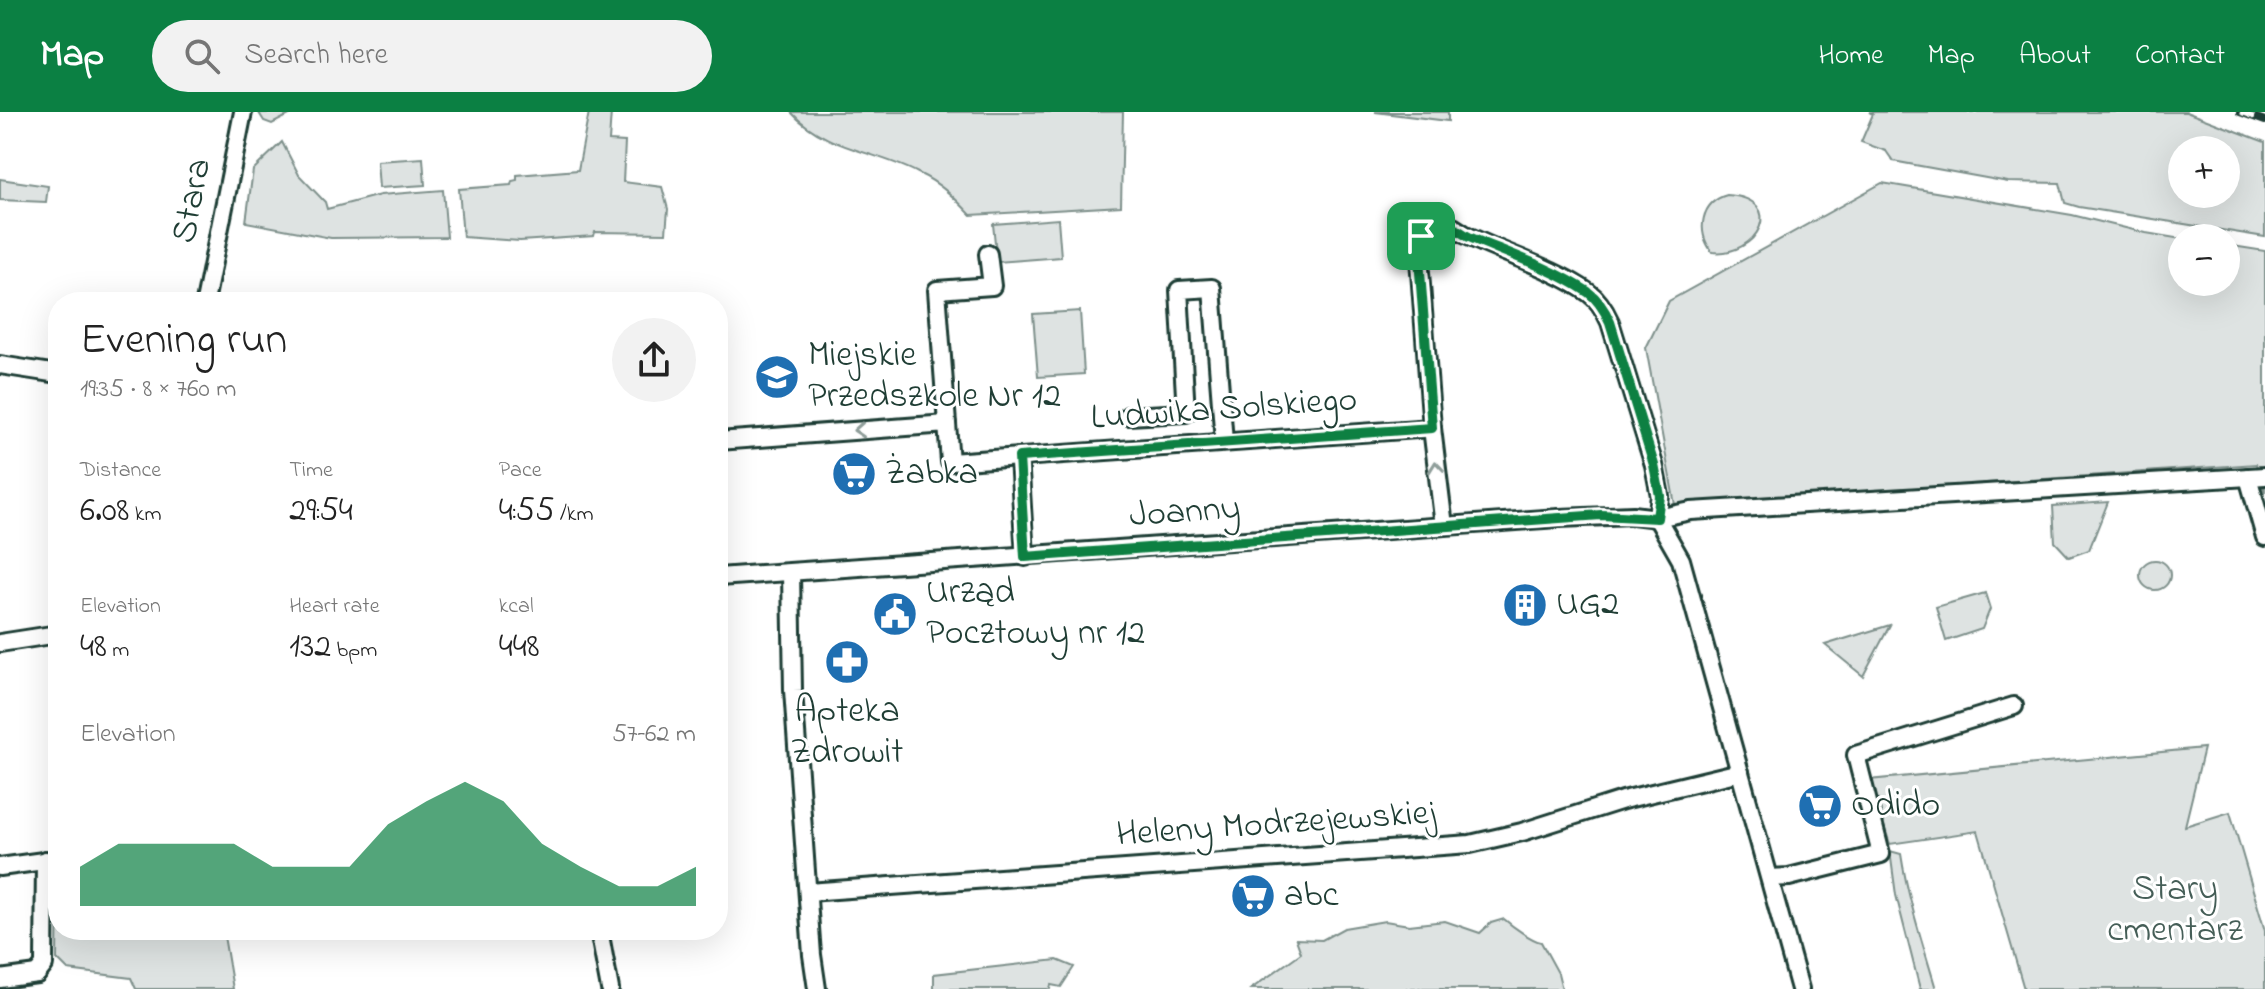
<!DOCTYPE html>
<meta charset="utf-8">
<style>
:root{--surface:#fff;--page:#f2f2f2;--text:#222;--muted:#767676;--accent:#0b8043}
body{margin:0;font-family:"Indie Flower",sans-serif;background:var(--page);color:var(--text);height:100vh;display:flex;flex-direction:column;font-size:30px;white-space:nowrap}
*{box-sizing:border-box;margin:0}
p{font-size:26px;color:var(--muted)}
.icon{flex:none;width:44px;height:44px;fill:none;stroke:currentColor;stroke-width:2;stroke-linecap:round;stroke-linejoin:round}
.map{position:relative;flex:1;overflow:hidden}
.drawer{position:absolute;left:48px;top:180px;width:680px;height:648px;display:flex;flex-direction:column;background:var(--surface);border-radius:32px;box-shadow:0 8px 32px #0002}
.drawer>*{flex:none}
.fabs{position:absolute;left:2168px;top:24px;display:grid;gap:16px}
.fabs a{display:grid;place-items:center;width:72px;height:72px;border-radius:50%;background:var(--surface);box-shadow:0 8px 32px #0002;font-size:40px}
.pin{position:absolute;display:grid;place-items:center;width:68px;height:68px;color:#fff;margin:-34px;border-radius:16px;box-shadow:0 4px 12px #0006}
.round{display:grid;place-items:center;flex:none;width:84px;height:84px;border-radius:42px;background:var(--page)}
.headline{display:flex;align-items:center;justify-content:space-between;height:136px;padding:0 32px}
h1{font-size:44px;font-weight:600;line-height:60px}
.stats{display:grid;grid-template-columns:repeat(3,1fr);gap:12px;height:136px;padding:8px 32px}
.stats div{display:grid;align-content:center}
.stats b{font-size:34px;font-weight:600}
.stats small{font-size:22px;font-weight:400}
.stats p{font-size:22px}
.chart{height:224px;padding:16px 32px}
.chart p{display:flex;justify-content:space-between}
.chart svg{width:100%;height:144px;margin-top:8px;fill:var(--accent);opacity:.7}
header{display:flex;align-items:center;gap:48px;box-sizing:border-box;height:112px;padding:0 40px;background:var(--accent);color:#fff}
header strong{font-size:38px}
nav{display:flex;gap:44px;margin-inline-start:auto;font-size:28px}
.search{width:560px;height:72px;background:var(--page);display:flex;align-items:center;gap:20px;box-sizing:border-box;padding:0 28px;border-radius:44px;color:var(--muted);font-size:30px}
.map>svg:first-child{display:block}
.green{fill:#dee3e2;stroke:#7e908b;stroke-width:2;fill-rule:evenodd}
.lines{fill:none;stroke-linecap:round;stroke-linejoin:round}
.minor-casing{stroke:#1f3d34;stroke-width:22}
.minor{stroke:#fff;stroke-width:16}
.rail-casing{stroke:#1f3d34;stroke-width:8}
.rail{stroke:#fff;stroke-width:5;stroke-dasharray:15;stroke-linecap:butt}
.oneway{stroke:#8f9e9a}
.route-casing{stroke:#fff;stroke-width:16}
.route{stroke:#0b8043;stroke-width:10}
.labels{text-anchor:middle;dominant-baseline:central;stroke-width:6;stroke-linejoin:round;paint-order:stroke}
.street-label{font-size:36px;fill:#1f3d34;stroke:#fff}
.poi-label{font-size:36px;fill:#1f3d34;stroke:#fff;text-anchor:start}
.park-label{font-size:36px;fill:#455e57;stroke:#fff}
</style>
<header>
<strong>Map</strong>
<div class="search"><svg class="icon" aria-label="search" viewBox="0 0 24 24"><circle cx="10" cy="10" r="6"/><path d="M15 15l6 6"/></svg>Search here</div>
<nav><a>Home</a><a>Map</a><a>About</a><a>Contact</a></nav>
</header>
<div class="map">
<svg width="2265" height="877" viewBox="0 0 2265 877">
<rect width="100%" height="100%" fill="#fff"/>
<filter id="ink" filterUnits="userSpaceOnUse"><feTurbulence type="fractalNoise" baseFrequency=".0125" numOctaves="2"/><feDisplacementMap in="SourceGraphic" scale="16" xChannelSelector="R" yChannelSelector="G"/><feConvolveMatrix kernelMatrix="1 2 1 2 8 2 1 2 1" color-interpolation-filters="sRGB"/></filter>
<g filter="url(#ink)">
<g class="green">
<polygon points="295,0 272,12 264,9 259,1"/>
<polygon points="589,0 611,0 609,29 625,30 623,70 662,75 668,97 666,121 595,120 594,124 520,129 463,125 459,77 511,73 512,69 517,68 517,63 578,58"/>
<path d="M791,0H1123L1121,94L971,103C955,86 940,71 918,61C876,39 824,37 791,0Z"/>
<polygon points="1375,0 1448,0 1448,9"/>
<path d="M1869,0H2186L2265,30V125L2079,95L2065,91L2060,71L2008,70L1893,49L1886,39L1861,30L1873,2ZM2182,38H2226V82H2182Z"/>
<polygon points="282,30 299,63 325,90 327,97 380,83 443,78 447,125 331,126 246,110 253,58"/>
<polygon points="423,46 425,73 379,76 377,49"/>
<polygon points="0,67 48,74 46,90 0,88"/>
<polygon points="1882,71 2072,103 2146,121 2182,127 2182,170 2226,170 2226,133 2265,139 2265,382 2256,352 1675,393 1646,236 1669,189"/>
<path d="M1727,83C1789,87 1757,146 1712,140C1696,119 1701,90 1727,83Z"/>
<polygon points="1058,107 1061,145 997,150 993,112"/>
<polygon points="1080,199 1084,262 1038,265 1033,202"/>
<polygon points="2108,390 2089,438 2069,445 2055,430 2053,394"/>
<circle cx="2155" cy="463" r="15"/>
<polygon points="1985,481 1990,497 1982,517 1946,529 1936,495"/>
<polygon points="1890,513 1863,564 1825,533"/>
<polygon points="2204,636 2185,714 2230,700 2265,819 2265,877 2024,877 1978,719 1890,732 1869,668"/>
<path d="M1890,739L1901,742C1908,788 1923,832 1936,877H1920L1896,783Z"/>
<polygon points="58,779 58,818 223,818 233,877 136,877 131,866 68,858 57,847"/>
<path d="M1504,807C1512,814 1531,828 1541,830L1558,861L1562,877H1251L1301,841L1296,827L1322,828L1344,816L1385,809L1409,813L1445,809L1480,821L1491,811Z"/>
<polygon points="1057,848 1074,855 1061,875 1051,873 1050,877 934,877 934,862"/>
</g>
<g class="lines">
<g class="minor-casing">
<g id="minor">
<polyline points="205,190 243,0"/>
<polyline points="0,253 58,262"/>
<polyline points="1128,304 1186,301 1179,178 1212,176 1224,330"/>
<polyline points="947,312 937,178 992,174 988,142"/>
<polyline points="718,329 947,312 950,350 1432,316"/>
<polyline points="1019,345 1025,445"/>
<polyline points="2248,365 2265,425"/>
<polyline points="1657,406 1681,448 1800,877"/>
<path d="M1444,414L1432,316L1418,134C1422,122 1431,111 1444,112C1452,112 1459,120 1466,123C1506,143 1552,155 1589,181C1599,188 1605,199 1610,210L1654,353L1660,384L1657,406"/>
<polyline points="791,461 793,578 812,843 817,877"/>
<polyline points="718,465 1559,406 1633,403 1657,406 1691,399 2265,364"/>
<polyline points="0,531 58,522"/>
<polyline points="0,755 58,747"/>
<polyline points="1770,766 1789,765 1881,742 1856,643 2014,594"/>
<polyline points="808,780 1470,732 1522,720 1623,688 1740,660"/>
<polyline points="599,818 610,877"/>
<polyline points="37,862 44,853 45,748"/>
<polyline points="0,867 37,862"/>
</g>
</g>
<use href="#minor" class="minor"/>
<g class="rail-casing">
<polyline id="rail" points="2240,0 2265,9"/>
</g>
<use href="#rail" class="rail"/>
</g>
<defs><path id="oneway-chevron" d="M-2-3.5L2.5 0L-2 3.5" fill="none" stroke-width="1.6" stroke-linecap="round" stroke-linejoin="round" transform="scale(2)"/></defs>
<g class="oneway">
<use href="#oneway-chevron" transform="translate(859 318) rotate(176)"/>
<use href="#oneway-chevron" transform="translate(1436 355) rotate(-96)"/>
</g>
</g>
<g class="lines" filter="url(#ink)">
<g class="route-casing">
<path id="route" d="M1441,112C1452,112 1459,120 1469,125C1509,142 1552,156 1588,180C1599,188 1605,199 1610,210L1654,353L1660,384L1657,406L1601,403L1025,445L1019,345L1432,316L1418,134C1422,121 1429,116 1441,112Z"/>
</g>
<use href="#route" class="route"/>
</g>
<defs>
<g id="school-disc" transform="scale(2.3)"><circle r="9.5" fill="#1f6fb2" stroke="#fff"/><path d="M0-5L7-2L0 1L-7-2ZM-4 1L0 2.5L4 1V4Q0 6-4 4Z" fill="#fff"/></g>
<g id="supermarket-disc" transform="scale(2.3)"><circle r="9.5" fill="#1f6fb2" stroke="#fff"/><path d="M-6-5.5h2.5l.6 2H6L4.5 2H-2.5L-4.4-4H-6ZM-1.5 3.2a1.3 1.3 0 1 0 .1 0ZM3 3.2a1.3 1.3 0 1 0 .1 0Z" fill="#fff"/></g>
<g id="building-disc" transform="scale(2.3)"><circle r="9.5" fill="#1f6fb2" stroke="#fff"/><path d="M-4-6H4V6H1V3H-1V6H-4ZM-2.5-4.3h1.7v1.8h-1.7ZM.8-4.3h1.7v1.8H.8ZM-2.5-1h1.7V.8h-1.7ZM.8-1h1.7V.8H.8Z" fill="#fff"/></g>
<g id="civic-disc" transform="scale(2.3)"><circle r="9.5" fill="#1f6fb2" stroke="#fff"/><path d="M-.6-6.5H3V-4.5H.6V-3L4-1V1h2V6H-6V1h2V-1L-.6-3ZM-1.2 2.5V6h2.4V2.5Z" fill="#fff"/></g>
<g id="pharmacy-disc" transform="scale(2.3)"><circle r="9.5" fill="#1f6fb2" stroke="#fff"/><path d="M-2-6h4v4h4v4h-4v4h-4v-4h-4v-4h4Z" fill="#fff"/></g>
</defs>
<g fill-rule="evenodd">
<use href="#school-disc" x="777" y="265"/>
<use href="#supermarket-disc" x="854" y="362"/>
<use href="#building-disc" x="1525" y="493"/>
<use href="#civic-disc" x="895" y="502"/>
<use href="#pharmacy-disc" x="847" y="550"/>
<use href="#supermarket-disc" x="1820" y="694"/>
<use href="#supermarket-disc" x="1253" y="784"/>
</g>
<g class="labels">
<g class="street-label">
<text transform="translate(193 89) rotate(-79)">Stara</text>
<text transform="translate(1224 298) rotate(-4)">Ludwika Solskiego</text>
<text transform="translate(1185 401) rotate(-4)">Joanny</text>
<text transform="translate(1276 713) rotate(-4)">Heleny Modrzejewskiej</text>
</g>
<g class="poi-label">
<text x="808" y="244">Miejskie<tspan x="808" dy="41">Przedszkole Nr 12</tspan></text>
<text x="885" y="362">Żabka</text>
<text x="926" y="481">Urząd<tspan x="926" dy="41">Pocztowy nr 12</tspan></text>
<text x="1556" y="493">UG2</text>
<text x="847" y="600" text-anchor="middle">Apteka<tspan x="847" dy="41">Zdrowit</tspan></text>
<text x="1851" y="694">Odido</text>
<text x="1284" y="784">abc</text>
</g>
<g class="park-label">
<text x="2175" y="778">Stary<tspan x="2175" dy="41">cmentarz</tspan></text>
</g>
</g>
</svg>
<div class="fabs">
<a>+</a>
<a>−</a>
</div>
<div class="pin" style="left:1421px;top:124px;background:#1e9e55"><svg class="icon" aria-label="arrive" viewBox="0 0 24 24"><path d="M6 21V4h12l-3 4 3 4H6"/></svg></div>
<section class="drawer">
<div class="headline"><div><h1>Evening run</h1><p>19:35 · 8 × 760 m</p></div><a class="round"><svg class="icon" aria-label="share" viewBox="0 0 24 24"><path d="M12 15V3M7 8l5-5 5 5M5 13v7h14v-7"/></svg></a></div>
<div class="stats">
<div><p>Distance</p><b>6.08<small> km</small></b></div>
<div><p>Time</p><b>29:54</b></div>
<div><p>Pace</p><b>4:55<small> /km</small></b></div>
</div>
<div class="stats">
<div><p>Elevation</p><b>48<small> m</small></b></div>
<div><p>Heart rate</p><b>132<small> bpm</small></b></div>
<div><p>kcal</p><b>448</b></div>
</div>
<div class="chart"><p><span>Elevation</span>57–62 m</p>
<svg viewBox="0 0 160 44" preserveAspectRatio="none"><path d="M0 44V32L10 25L20 25L30 25L40 25L50 32L60 32L70 32L80 19L90 12L100 6L110 12L120 25L130 32L140 38L150 38L160 32V44z"/></svg>
</div>
</section>
</div>
